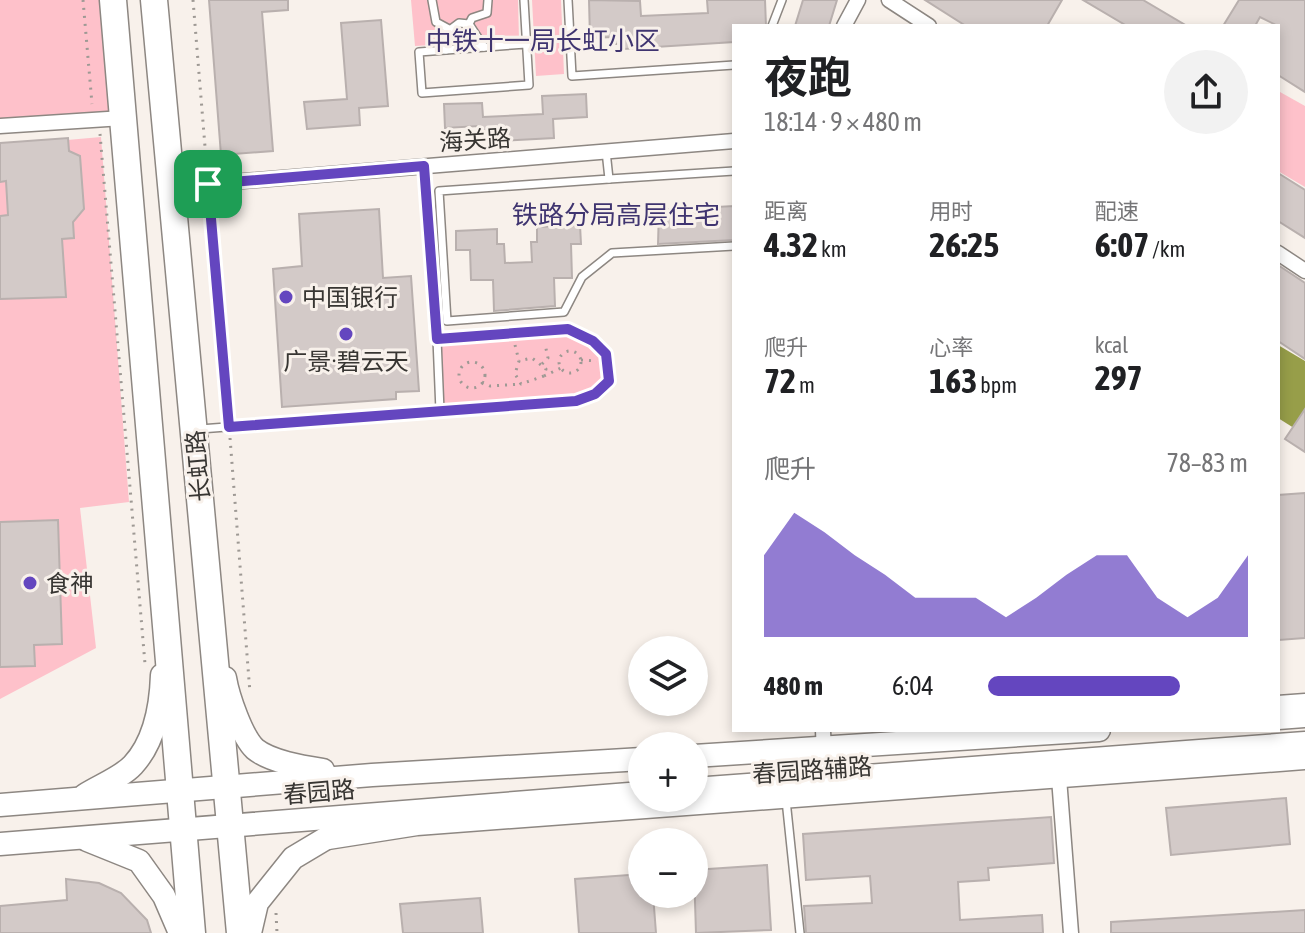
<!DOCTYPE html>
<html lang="zh">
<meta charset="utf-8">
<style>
:root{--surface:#fff;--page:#f2f2f2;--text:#202124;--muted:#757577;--accent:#6446bf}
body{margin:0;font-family:"Asap Condensed","Noto Sans SC",sans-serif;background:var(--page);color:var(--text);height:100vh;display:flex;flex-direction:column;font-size:30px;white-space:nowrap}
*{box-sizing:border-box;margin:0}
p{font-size:26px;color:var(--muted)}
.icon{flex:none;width:44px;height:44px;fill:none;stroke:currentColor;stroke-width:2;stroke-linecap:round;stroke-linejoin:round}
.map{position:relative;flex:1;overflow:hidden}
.side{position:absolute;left:732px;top:24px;width:548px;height:708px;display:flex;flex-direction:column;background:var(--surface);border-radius:0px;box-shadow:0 4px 12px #0003}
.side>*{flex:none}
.tools{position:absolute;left:628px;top:636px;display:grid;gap:16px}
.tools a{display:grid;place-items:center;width:80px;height:80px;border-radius:50%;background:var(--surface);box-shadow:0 4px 12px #0003;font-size:40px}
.pin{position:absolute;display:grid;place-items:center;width:68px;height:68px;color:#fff;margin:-34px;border-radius:16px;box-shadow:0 4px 12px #0006}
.round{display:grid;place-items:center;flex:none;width:84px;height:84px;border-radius:42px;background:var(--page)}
.summary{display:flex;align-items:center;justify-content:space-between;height:136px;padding:0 32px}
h1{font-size:44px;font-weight:700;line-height:60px}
.figures{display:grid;grid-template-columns:repeat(3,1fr);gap:12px;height:136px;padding:8px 32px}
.figures div{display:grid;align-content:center}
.figures b{font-size:34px;font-weight:700}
.figures small{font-size:22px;font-weight:400}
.figures p{font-size:22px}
.chart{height:224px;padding:16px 32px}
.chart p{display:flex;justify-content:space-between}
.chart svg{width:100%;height:144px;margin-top:8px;fill:var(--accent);opacity:.7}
ul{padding:0 32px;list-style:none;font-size:26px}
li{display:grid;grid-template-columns:128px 96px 1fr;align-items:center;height:60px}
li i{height:20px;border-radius:10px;background:var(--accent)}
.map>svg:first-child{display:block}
.green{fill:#fec1ca}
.water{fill:#979e49}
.building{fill:#d3cac8;stroke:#b9b0ae;stroke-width:2}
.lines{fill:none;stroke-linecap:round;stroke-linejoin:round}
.lane-casing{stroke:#8d8782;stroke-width:10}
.street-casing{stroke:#8d8782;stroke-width:17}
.secondary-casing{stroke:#8d8782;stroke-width:23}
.primary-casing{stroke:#8d8782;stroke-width:25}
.highway-casing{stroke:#8d8782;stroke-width:29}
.path{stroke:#9e9994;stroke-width:3;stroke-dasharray:2 6;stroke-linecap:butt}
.lane{stroke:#fff;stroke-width:7}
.street{stroke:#fff;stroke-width:14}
.secondary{stroke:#fff;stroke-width:20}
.primary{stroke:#fff;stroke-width:22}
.highway{stroke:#fff;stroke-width:26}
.route-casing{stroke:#fff;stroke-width:16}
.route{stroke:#6446bf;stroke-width:10}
.poi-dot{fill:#6446bf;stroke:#f8f1eb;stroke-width:3}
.labels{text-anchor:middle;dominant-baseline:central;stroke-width:6;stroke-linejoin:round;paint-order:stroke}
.street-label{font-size:24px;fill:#373532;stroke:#f8f1eb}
.poi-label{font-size:24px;fill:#373532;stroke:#f8f1eb;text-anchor:start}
.neighbourhood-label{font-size:26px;fill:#3f3470;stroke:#f8f1eb}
</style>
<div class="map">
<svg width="1305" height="933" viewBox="0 0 1305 933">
<rect width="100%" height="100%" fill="#f8f1eb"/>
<g class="green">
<polygon points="0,0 113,0 123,118 0,126"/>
<polygon points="411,0 518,0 519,40 415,46"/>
<polygon points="532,0 561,0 564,74 536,76"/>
<polygon points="1280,92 1305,106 1305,187 1278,171"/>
<polygon points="101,137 129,502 80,508 96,648 0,699 0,146"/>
<path d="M568,329C601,344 604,344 609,381L595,394L576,401L440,411L437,339Z"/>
</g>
<polygon class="water" points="1278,345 1305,361 1305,435 1278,418"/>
<g class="building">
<polygon points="209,0 288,0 288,10 262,12 273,151 221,155"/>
<polygon points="589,0 640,1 641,16 708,13 707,0 765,0 766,26 734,26 734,42 624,49 624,44 614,44 614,37 590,38"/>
<polygon points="803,0 837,0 829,26 795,26"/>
<polygon points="925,0 1062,0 1047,26 966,26"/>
<polygon points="1083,0 1143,0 1187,26 1127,26"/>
<polygon points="1239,0 1305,0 1305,92 1278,75 1278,26 1260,17 1255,26 1223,26"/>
<polygon points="381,20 388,106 359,108 360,125 307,129 304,102 347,99 341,23"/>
<polygon points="586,94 587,117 553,119 554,138 480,142 479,126 445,128 444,104 482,103 483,117 543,114 542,96"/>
<polygon points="68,138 69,151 80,156 84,209 73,222 74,238 62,239 66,297 0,299 0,216 8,215 6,181 0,182 0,143"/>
<polygon points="1278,173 1305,190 1305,238 1278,221"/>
<polygon points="734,206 734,240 658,244 659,210"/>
<polygon points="379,209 383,278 411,276 419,391 396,392 396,399 282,407 273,269 302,266 299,214"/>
<polygon points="580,225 581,244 571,244 572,278 554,278 555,306 494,311 493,280 471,280 470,250 456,250 456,231 497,229 497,244 504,244 505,263 532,262 531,242 537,242 537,227"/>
<polygon points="1278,265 1305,283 1305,359 1278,341"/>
<polygon points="1305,409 1305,452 1285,439"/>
<polygon points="1305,493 1305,638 1279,640 1278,495"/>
<polygon points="58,520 62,644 34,645 35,666 0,667 0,522"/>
<polygon points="1286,798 1290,844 1171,855 1166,808"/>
<polygon points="1051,817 1054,863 988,868 989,880 958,882 960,920 1042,915 1043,933 806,933 804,906 872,903 870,876 806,880 803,834"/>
<polygon points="767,865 771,930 696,933 694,870"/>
<polygon points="642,874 642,894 653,894 656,933 579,933 575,879"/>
<polygon points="66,879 99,883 121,893 147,920 151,933 0,933 0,906 67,900"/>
<polygon points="480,898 483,933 403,933 400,904"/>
<polygon points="1305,910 1305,933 1111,933 1111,922"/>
</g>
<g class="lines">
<g class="lane-casing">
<g id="lane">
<polyline points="432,0 436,22 449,29"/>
<polyline points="524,0 529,85 422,93 419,52 526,44"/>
<polyline points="568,0 572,76 734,65"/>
<polyline points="469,24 472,18 487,13 488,0"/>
<polyline points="772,26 782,0"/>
<polyline points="446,50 447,32 459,23 469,24 484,47"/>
<polyline points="606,151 609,179 439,191 447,321 564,312 582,277 612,253 734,246"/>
<polyline points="609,179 734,171"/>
<polyline points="437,339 440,411"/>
<polyline points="200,429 576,401 595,394 609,381 606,354 593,341 568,329 437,339 424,166"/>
<polyline points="786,800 800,933"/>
</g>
</g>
<g class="street-casing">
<g id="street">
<polyline points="889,0 929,26"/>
<polyline points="844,26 858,0"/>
<polyline points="0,126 123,118"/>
<polyline points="171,187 734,141"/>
<polyline points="1278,253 1305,271"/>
<polyline points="823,730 825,780"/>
<polyline points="1059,778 1071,933"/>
</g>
</g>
<g class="secondary-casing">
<g id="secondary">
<polyline points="1278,706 1305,704"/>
<polyline points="328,839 417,825 1305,759"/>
</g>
</g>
<g class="primary-casing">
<g id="primary">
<path d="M225,678C228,696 242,737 255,749C271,762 304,767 323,770"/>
<polyline points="1278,718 1305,716"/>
<polyline points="694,756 1099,730"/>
<polyline points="694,789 1305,743"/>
<path d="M85,795C99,786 122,777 133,765C155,741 161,706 162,675"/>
<polyline points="0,805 372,775 642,759"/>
<polyline points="87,840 139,861 164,896 180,933"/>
<polyline points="0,844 642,793"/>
<polyline points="250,933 257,903 293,858 360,818"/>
</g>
</g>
<g class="highway-casing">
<g id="highway">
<polyline points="113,0 192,933"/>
<polyline points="154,0 240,933"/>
</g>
</g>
<g class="path">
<polyline points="83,0 92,104"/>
<polyline points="193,0 207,171"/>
<polyline points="100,134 145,664"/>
<polyline points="210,198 227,414"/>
<polyline points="515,345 519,361 515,374 521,384 544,376 546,369 532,358 519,361"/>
<circle cx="570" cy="362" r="11"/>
<polyline points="581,360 597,361"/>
<circle cx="472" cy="375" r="13"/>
<polyline points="542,364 548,358 545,344"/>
<polyline points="544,376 561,368"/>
<polyline points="482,382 490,386 521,384"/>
<polyline points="230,438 250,693"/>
<polyline points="276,913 277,933"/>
</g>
<use href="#lane" class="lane"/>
<use href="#street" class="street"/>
<use href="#secondary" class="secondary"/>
<use href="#primary" class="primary"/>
<use href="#highway" class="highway"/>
</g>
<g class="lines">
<g class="route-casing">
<polygon id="route" points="424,166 437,339 568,329 593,341 606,354 609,381 595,394 576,401 229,427 208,184"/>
</g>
<use href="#route" class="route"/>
</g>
<g class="poi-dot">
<circle cx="286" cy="297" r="8"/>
<circle cx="346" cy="334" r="8"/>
<circle cx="30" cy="583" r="8"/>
</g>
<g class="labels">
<g class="street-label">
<text transform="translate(475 140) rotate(-4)">海关路</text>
<text transform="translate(198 466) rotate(-95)">长虹路</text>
<text transform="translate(812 770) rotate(-4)">春园路辅路</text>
<text transform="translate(319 792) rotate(-5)">春园路</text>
</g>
<g class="poi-label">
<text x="302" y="297">中国银行</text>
<text x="346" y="361" text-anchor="middle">广景·碧云天</text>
<text x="46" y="583">食神</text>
</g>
<g class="neighbourhood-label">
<text x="543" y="41">中铁十一局长虹小区</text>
<text x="616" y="215">铁路分局高层住宅</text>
</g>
</g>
</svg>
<div class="tools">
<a><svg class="icon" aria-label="layers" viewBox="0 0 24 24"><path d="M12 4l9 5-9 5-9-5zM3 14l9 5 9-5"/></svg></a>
<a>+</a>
<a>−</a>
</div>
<div class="pin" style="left:208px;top:184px;background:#1e9e55"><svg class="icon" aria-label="arrive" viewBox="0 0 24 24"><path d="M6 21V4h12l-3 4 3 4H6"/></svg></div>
<section class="side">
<div class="summary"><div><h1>夜跑</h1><p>18:14 · 9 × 480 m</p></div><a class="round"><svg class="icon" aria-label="share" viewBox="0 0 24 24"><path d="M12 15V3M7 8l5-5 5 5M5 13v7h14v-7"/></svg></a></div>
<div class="figures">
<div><p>距离</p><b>4.32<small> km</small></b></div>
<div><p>用时</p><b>26:25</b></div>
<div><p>配速</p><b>6:07<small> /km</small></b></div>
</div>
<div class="figures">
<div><p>爬升</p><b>72<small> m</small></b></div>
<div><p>心率</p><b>163<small> bpm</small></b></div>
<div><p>kcal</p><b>297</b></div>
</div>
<div class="chart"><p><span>爬升</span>78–83 m</p>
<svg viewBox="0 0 160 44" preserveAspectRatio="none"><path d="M0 44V19L10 6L20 12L30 19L40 25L50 32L60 32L70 32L80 38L90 32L100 25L110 19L120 19L130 32L140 38L150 32L160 19V44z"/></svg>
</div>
<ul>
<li><b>480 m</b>6:04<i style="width:74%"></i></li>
</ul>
</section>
</div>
